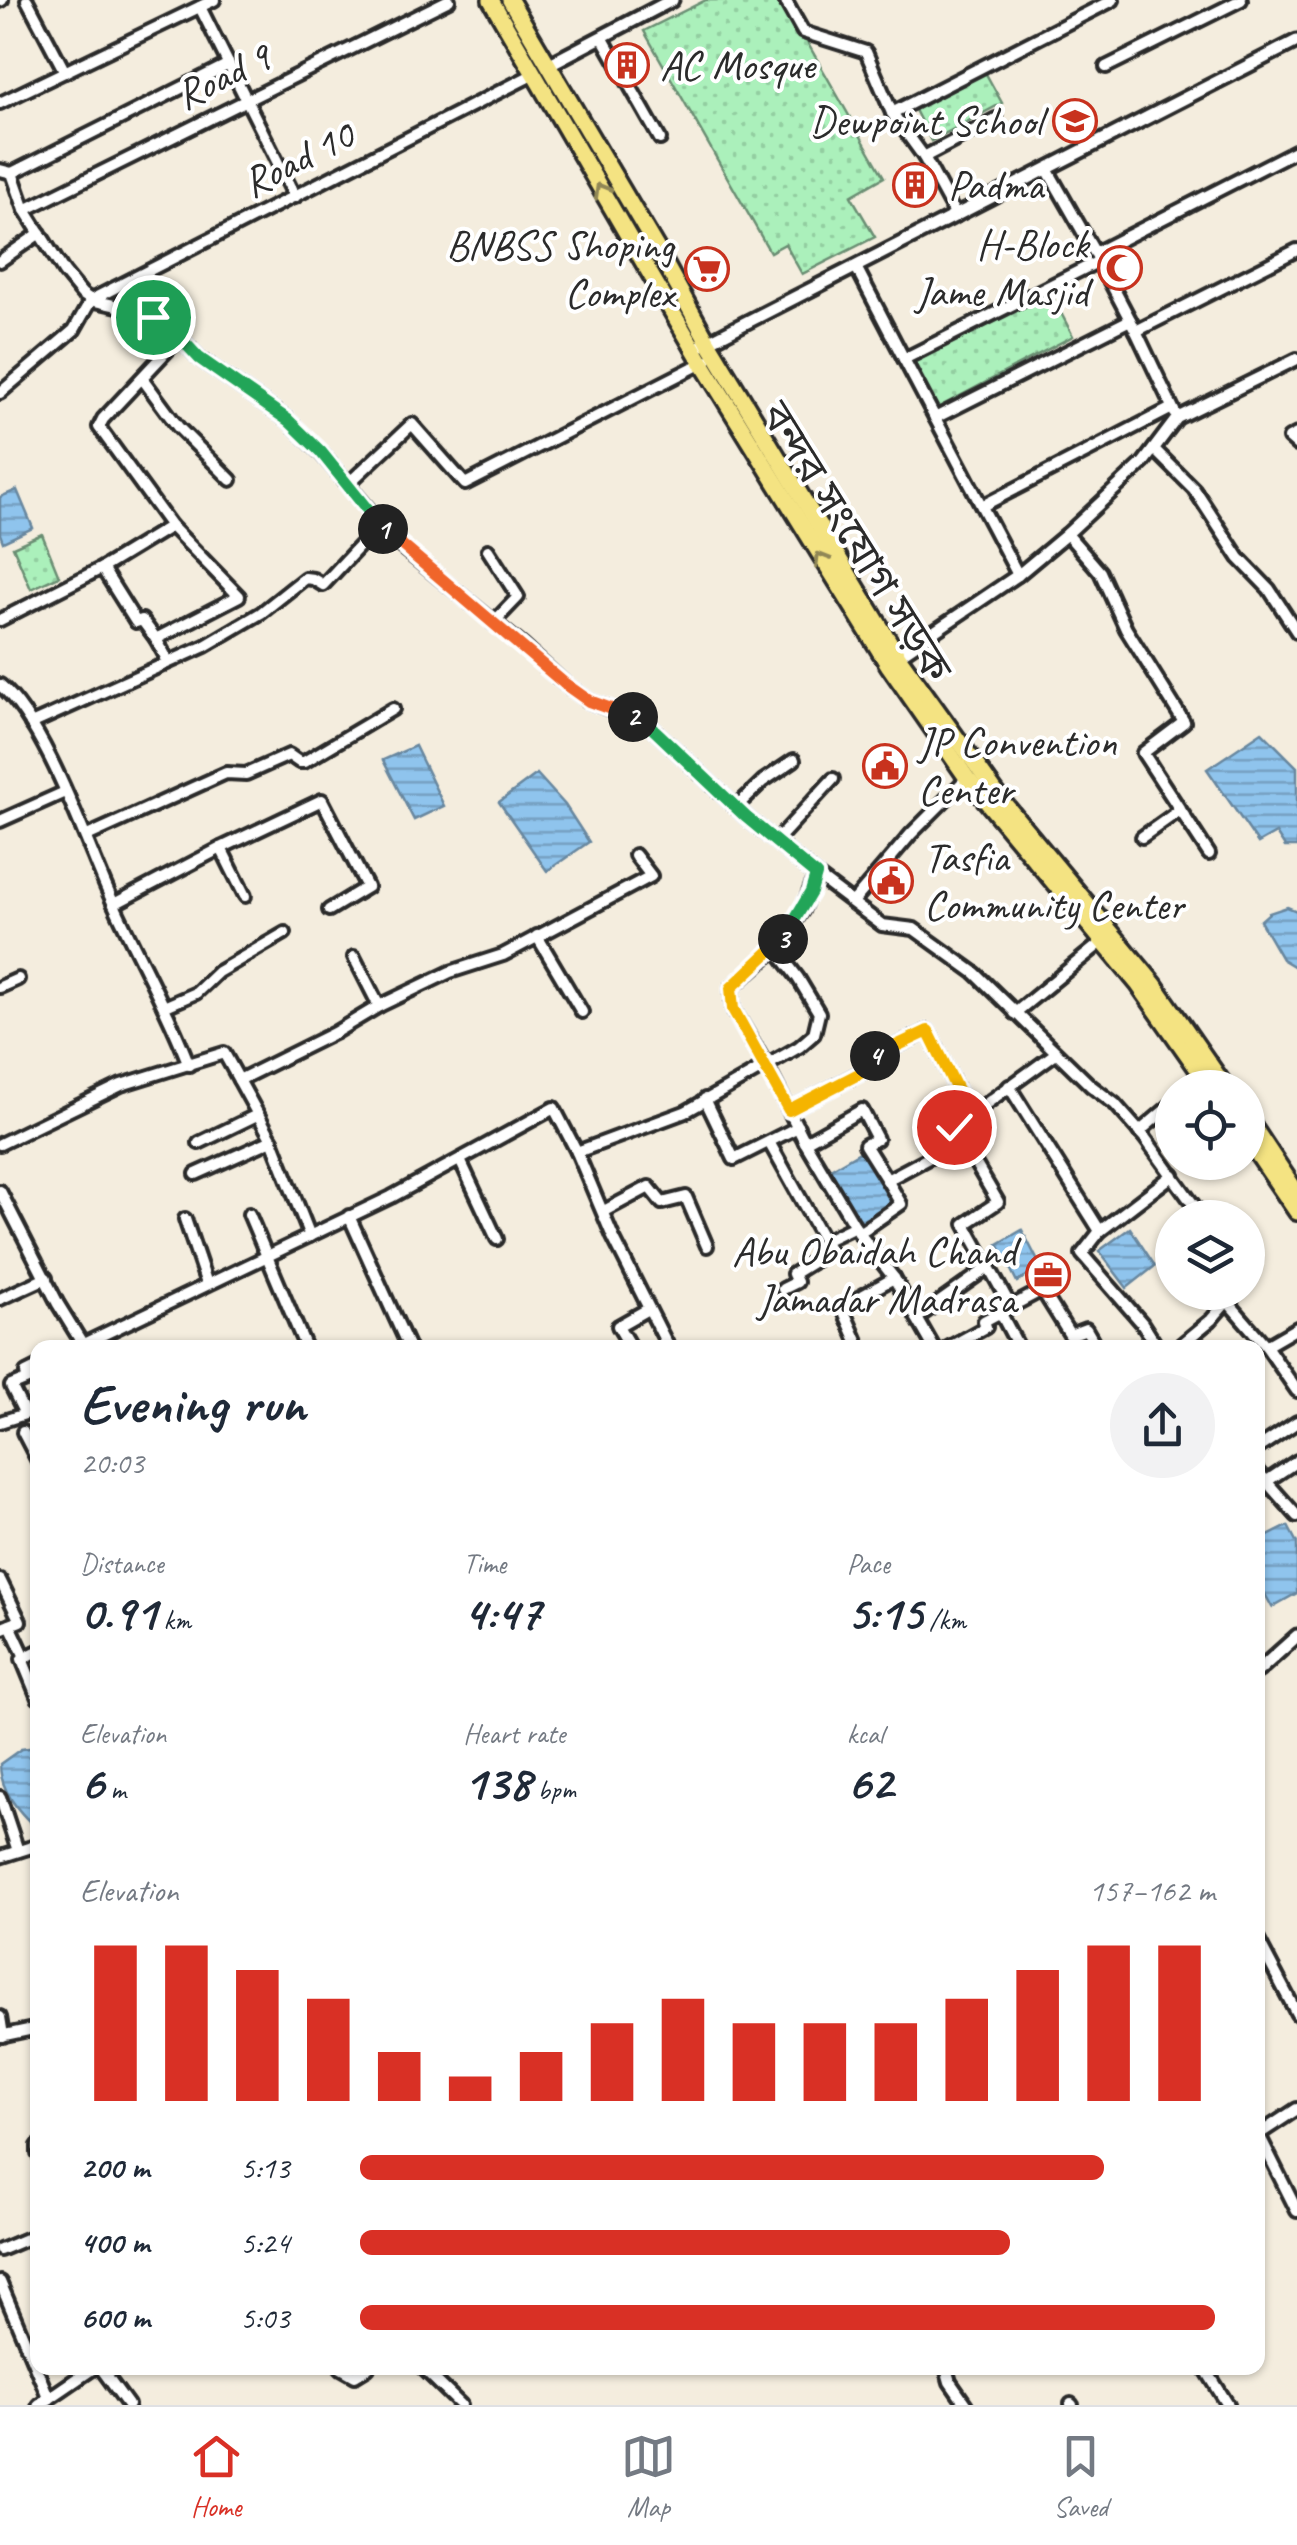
<!DOCTYPE html>
<meta charset="utf-8">
<style>
:root{--surface:#fff;--page:#f2f2f3;--text:#1f2937;--muted:#747a83;--line:#e0e1e3;--accent:#d93025}
body{margin:0;font-family:Caveat,"Noto Sans Bengali",sans-serif;background:var(--page);color:var(--text);height:100vh;display:flex;flex-direction:column;font-size:38px;white-space:nowrap}
*{box-sizing:border-box;margin:0}
p{font-size:32px;color:var(--muted)}
.icon{flex:none;width:55px;height:55px;fill:none;stroke:currentColor;stroke-width:2;stroke-linecap:round;stroke-linejoin:round}
.map{position:relative;flex:1;overflow:hidden}
.sheet{position:absolute;left:30px;top:1340px;width:1235px;height:1035px;display:flex;flex-direction:column;background:var(--surface);border-radius:20px;box-shadow:0 2px 8px #0004}
.sheet>*{flex:none}
.controls{position:absolute;left:1155px;top:1070px;display:grid;gap:20px}
.controls a{display:grid;place-items:center;width:110px;height:110px;border-radius:50%;background:var(--surface);box-shadow:0 2px 8px #0004;font-size:50px}
.pin{position:absolute;display:grid;place-items:center;width:85px;height:85px;color:#fff;margin:-42px;border:5px solid #fff;border-radius:50%;box-shadow:0 2px 10px #0007}
.km{position:absolute;width:50px;height:50px;margin:-25px;border-radius:50%;background:#222;color:#fff;font-size:28px;line-height:50px;text-align:center}
.round{display:grid;place-items:center;flex:none;width:105px;height:105px;border-radius:52px;background:var(--page)}
.head{display:flex;align-items:center;justify-content:space-between;height:170px;padding:0 50px}
h1{font-size:55px;font-weight:800;line-height:75px}
.stats{display:grid;grid-template-columns:repeat(3,1fr);gap:15px;height:170px;padding:10px 50px}
.stats div{display:grid;align-content:center}
.stats b{font-size:50px;font-weight:800}
.stats small{font-size:28px;font-weight:400}
.stats p{font-size:28px}
.chart{height:280px;padding:20px 50px}
.chart p{display:flex;justify-content:space-between}
.chart svg{width:100%;height:180px;margin-top:10px;stroke:var(--accent);stroke-width:6}
ul{padding:0 50px;list-style:none;font-size:32px}
li{display:grid;grid-template-columns:160px 120px 1fr;align-items:center;height:75px}
li i{height:25px;border-radius:12px;background:var(--accent)}
.tabs{display:flex;justify-content:space-around;align-items:center;height:140px;border-top:2px solid var(--line);background:var(--surface);font-size:28px;color:var(--muted)}
.tabs a{display:grid;justify-items:center;gap:5px}
.tabs .selected{color:var(--accent)}
.map>svg:first-child{display:block}
.grass{fill:url(#grass-dots);stroke:#6b8e73;stroke-width:2.5}
.water{fill:url(#water-rules);stroke:#67879f;stroke-width:2.5}
.lines{fill:none;stroke-linecap:round;stroke-linejoin:round}
.minor-casing{stroke:#2b2b2b;stroke-width:18}
.tertiary-casing{stroke:#2b2b2b;stroke-width:19}
.trunk-casing{stroke:#2b2b2b;stroke-width:22}
.minor{stroke:#fff;stroke-width:10}
.tertiary{stroke:#fff;stroke-width:11}
.trunk{stroke:#f4e382;stroke-width:15}
.oneway{stroke:#908756}
.split-1-casing{stroke:#fff;stroke-width:20}
.split-2-casing{stroke:#fff;stroke-width:20}
.split-3-casing{stroke:#fff;stroke-width:20}
.split-4-casing{stroke:#fff;stroke-width:20}
.split-5-casing{stroke:#fff;stroke-width:20}
.split-1{stroke:#22a559;stroke-width:12}
.split-2{stroke:#f0652b;stroke-width:12}
.split-3{stroke:#22a559;stroke-width:12}
.split-4{stroke:#f5b400;stroke-width:12}
.split-5{stroke:#f5b400;stroke-width:12}
.labels{text-anchor:middle;dominant-baseline:central;stroke-width:8;stroke-linejoin:round;paint-order:stroke}
.poi-label{font-size:42px;fill:#2b2b2b;stroke:#fff;text-anchor:start}
.street-label{font-size:42px;fill:#2b2b2b;stroke:#fff}
</style>
<div class="map">
<svg width="1297" height="2405" viewBox="0 0 1297 2405">
<defs>
<pattern id="grass-dots" width="8" height="8" patternUnits="userSpaceOnUse" patternTransform="scale(2.5)"><rect width="8" height="8" fill="#abf0bb"/><path d="M2 2h.1M6 6h.1" fill="none" stroke="#93cea1" stroke-width="1.8" stroke-linecap="round"/></pattern>
<pattern id="water-rules" width="6" height="5" patternUnits="userSpaceOnUse" patternTransform="scale(2.5)"><rect width="6" height="5" fill="#8fc4ed"/><path d="M0 2.5h6" fill="none" stroke="#759fc0"/></pattern>
</defs>
<rect width="100%" height="100%" fill="#f4edde"/>
<filter id="ink" filterUnits="userSpaceOnUse"><feTurbulence type="fractalNoise" baseFrequency=".01" numOctaves="2"/><feDisplacementMap in="SourceGraphic" scale="20" xChannelSelector="R" yChannelSelector="G"/><feConvolveMatrix kernelMatrix="1 2 1 2 8 2 1 2 1" color-interpolation-filters="sRGB"/></filter>
<g filter="url(#ink)">
<g class="grass">
<polygon points="706,0 783,0 884,177 851,196 875,237 802,274 785,244 770,252 644,31"/>
<polygon points="985,72 1002,103 931,141 915,110"/>
<polygon points="1050,292 1073,336 937,408 913,363"/>
<polygon points="42,534 59,576 31,589 13,547"/>
</g>
<g class="water">
<polygon points="17,490 33,528 3,542 0,534 0,497"/>
<polygon points="1262,732 1297,767 1297,847 1285,847 1276,833 1258,843 1207,769"/>
<polygon points="415,746 444,806 414,820 383,760"/>
<polygon points="537,774 565,805 589,842 547,871 499,802"/>
<polygon points="1287,907 1297,911 1297,968 1282,959 1260,921 1269,913"/>
<polygon points="865,1149 897,1203 861,1227 827,1171"/>
<polygon points="1130,1228 1155,1266 1127,1288 1099,1251"/>
<polygon points="1022,1230 1041,1267 1017,1282 998,1244"/>
<polygon points="1288,1526 1297,1543 1297,1593 1272,1607 1258,1581 1258,1541"/>
<path d="M37,1747L38,1748L37,1829C19,1812 0,1791 0,1764L21,1749Z"/>
</g>
<g class="lines">
<g class="minor-casing">
<g id="minor">
<polyline points="27,0 65,72"/>
<polyline points="785,0 803,32 866,52 892,113 924,157"/>
<polyline points="0,1 2,0"/>
<polyline points="200,7 295,197"/>
<polyline points="602,37 660,139"/>
<polyline points="1106,67 1241,0"/>
<polyline points="0,103 214,0"/>
<polyline points="892,113 1113,0"/>
<polyline points="1047,169 1095,253 1297,150"/>
<polyline points="0,170 12,173 25,210 64,272 82,294 91,300 136,310 172,329 199,358 288,420 321,453 398,544 522,645 565,684 589,701 648,724 746,817 816,875 882,925 914,929 975,973 1091,1086 1115,1104 1145,1138 1203,1218"/>
<polyline points="12,173 229,64"/>
<polyline points="25,210 449,0"/>
<polyline points="956,216 924,157 996,119"/>
<polyline points="1097,257 1136,331 1297,250"/>
<polyline points="0,261 40,233"/>
<polyline points="856,267 904,359 1099,261"/>
<polyline points="1136,331 1175,413"/>
<polyline points="904,359 1018,575"/>
<polyline points="142,378 178,427 231,480"/>
<polyline points="0,393 74,330 91,300 534,74"/>
<polyline points="935,418 1130,320"/>
<polyline points="1297,434 1289,438 1297,445"/>
<polyline points="1154,449 1194,489 1239,558 1269,589 1297,632"/>
<polyline points="348,484 412,424 465,484 706,361"/>
<polyline points="982,506 1172,408"/>
<polyline points="1067,534 1100,572 1126,629 1184,722 1143,753 1209,854"/>
<polyline points="488,550 518,597 493,623"/>
<polyline points="102,568 136,622 142,620 156,639"/>
<polyline points="0,620 102,568 171,526 99,427 103,419 179,338"/>
<polyline points="898,656 1018,575 1067,534 1143,463 1177,418 1297,359"/>
<polyline points="168,661 156,639 239,596 171,526"/>
<path d="M0,685C43,720 84,836 107,889C133,949 166,1004 189,1065"/>
<polyline points="31,724 205,646 261,613 305,578 313,579 323,585 379,525"/>
<polyline points="736,807 763,781 794,760"/>
<polyline points="0,821 65,792"/>
<polyline points="87,836 226,773 246,774 289,755 299,762 304,762 393,709"/>
<polyline points="1142,837 1180,810"/>
<polyline points="776,841 833,779"/>
<polyline points="221,848 245,896"/>
<polyline points="853,902 911,834 967,778"/>
<polyline points="114,904 221,848 322,800 367,887 329,910"/>
<polyline points="537,936 582,1012"/>
<polyline points="776,949 731,988 733,1009 766,1065 805,1142 859,1233 894,1278 934,1348"/>
<polyline points="0,987 18,979"/>
<polyline points="166,1006 196,993 218,972 285,933"/>
<polyline points="379,1006 450,972 503,955 651,876 635,855"/>
<polyline points="1015,1013 1103,941"/>
<polyline points="1009,1086 1100,1231 1173,1175"/>
<polyline points="705,1099 734,1159 798,1127"/>
<polyline points="789,1110 873,1066 871,1058 928,1031 970,1116"/>
<polyline points="1139,1132 1172,1104"/>
<polyline points="769,1142 824,1241"/>
<polyline points="805,1142 862,1110 877,1139 865,1145 887,1180"/>
<polyline points="199,1143 257,1115"/>
<polyline points="0,1144 121,1085 224,1053 239,1080"/>
<polyline points="577,1152 613,1237 669,1348"/>
<polyline points="460,1160 497,1239"/>
<polyline points="196,1174 272,1140"/>
<polyline points="0,1191 58,1304 85,1348"/>
<polyline points="604,1211 649,1187 662,1203 686,1197 707,1246"/>
<polyline points="249,1214 306,1348"/>
<polyline points="349,1216 409,1348"/>
<polyline points="185,1219 207,1284"/>
<polyline points="1100,1231 1082,1254 1142,1323 1158,1348"/>
<polyline points="859,1233 901,1204 887,1180 962,1140"/>
<polyline points="310,1236 272,1140 239,1080 334,1033 379,1006 354,957"/>
<polyline points="783,1289 797,1282 793,1274 830,1251 824,1241 855,1226"/>
<polyline points="0,1299 46,1278"/>
<polyline points="1227,1301 1266,1346 1297,1391"/>
<polyline points="1011,1307 965,1224 998,1202 954,1127 1056,1053"/>
<polyline points="1000,1312 1019,1348"/>
<polyline points="917,1318 989,1267"/>
<polyline points="1266,1346 1297,1328"/>
<polyline points="75,1348 391,1197 554,1108 577,1152 685,1112 799,1047 814,1034 819,1013 798,978 776,949 802,911 816,875"/>
<polyline points="631,1348 618,1326 648,1309"/>
<polyline points="860,1348 842,1307 894,1278"/>
<polyline points="948,1348 986,1327 984,1321 1042,1290 1070,1335 1086,1329 1097,1348"/>
<polyline points="1177,1348 1211,1320 1235,1292"/>
<polyline points="0,1422 25,1414 11,1386 28,1379 26,1373 38,1367"/>
<polyline points="23,1432 38,1461"/>
<polyline points="1258,1448 1297,1422"/>
<polyline points="1258,1472 1297,1516"/>
<polyline points="1267,1481 1297,1461"/>
<polyline points="0,1580 20,1621 0,1629"/>
<polyline points="10,1625 25,1657"/>
<polyline points="38,1651 22,1659 38,1698"/>
<polyline points="0,1797 18,1851"/>
<polyline points="0,1857 38,1845"/>
<polyline points="1258,1940 1297,2014"/>
<polyline points="0,2017 3,2036"/>
<polyline points="0,2036 38,2028"/>
<polyline points="1258,2133 1297,2211"/>
<polyline points="1259,2134 1297,2109"/>
<polyline points="38,2146 38,2154"/>
<polyline points="0,2250 38,2234"/>
<polyline points="0,2282 49,2399"/>
<polyline points="101,2368 128,2405"/>
<polyline points="341,2368 355,2376 368,2368"/>
<polyline points="423,2368 461,2405"/>
<polyline points="946,2368 950,2382 966,2405"/>
<polyline points="1205,2368 1228,2405"/>
<polyline points="1071,2404 1072,2405"/>
</g>
</g>
<g class="tertiary-casing">
<g id="tertiary">
<polyline points="548,65 672,0"/>
<polyline points="702,345 1297,41"/>
<polyline points="1258,1671 1297,1636"/>
<polyline points="39,2405 93,2368"/>
</g>
</g>
<g class="trunk-casing">
<g id="trunk">
<polyline points="491,0 702,363 889,666 967,778 1138,984 1211,1088"/>
<polyline points="510,0 656,247 708,342 898,656 1002,801 1154,984 1226,1088"/>
<polyline points="1248,1119 1297,1193"/>
<polyline points="1248,1140 1297,1212"/>
</g>
</g>
<use href="#minor" class="minor"/>
<use href="#tertiary" class="tertiary"/>
<use href="#trunk" class="trunk"/>
</g>
<defs><path id="oneway-chevron" d="M-2-3.5L2.5 0L-2 3.5" fill="none" stroke-width="1.6" stroke-linecap="round" stroke-linejoin="round" transform="scale(2.5)"/></defs>
<g class="oneway">
<use href="#oneway-chevron" transform="translate(601 190) rotate(-120)"/>
<use href="#oneway-chevron" transform="translate(821 559) rotate(-121)"/>
</g>
</g>
<g class="lines" filter="url(#ink)">
<g class="split-1-casing">
<polyline id="split-1" points="153,317 172,329 199,358 288,420 321,452 383,529"/>
</g>
<g class="split-2-casing">
<polyline id="split-2" points="383,529 565,684 589,701 633,717"/>
</g>
<g class="split-3-casing">
<polyline id="split-3" points="633,717 648,724 746,817 816,875 811,892 783,939"/>
</g>
<g class="split-4-casing">
<polyline id="split-4" points="783,939 731,988 733,1009 789,1110 874,1066 871,1058 875,1056"/>
</g>
<g class="split-5-casing">
<polyline id="split-5" points="875,1056 928,1031 970,1116 954,1127"/>
</g>
<use href="#split-1" class="split-1"/>
<use href="#split-2" class="split-2"/>
<use href="#split-3" class="split-3"/>
<use href="#split-4" class="split-4"/>
<use href="#split-5" class="split-5"/>
</g>
<defs>
<g id="building-ring" transform="scale(2.25)"><circle r="9.5" fill="#fff" stroke="#c8321e" stroke-width="1.5"/><path d="M-4-6H4V6H1V3H-1V6H-4ZM-2.5-4.3h1.7v1.8h-1.7ZM.8-4.3h1.7v1.8H.8ZM-2.5-1h1.7V.8h-1.7ZM.8-1h1.7V.8H.8Z" fill="#c8321e"/></g>
<g id="school-ring" transform="scale(2.25)"><circle r="9.5" fill="#fff" stroke="#c8321e" stroke-width="1.5"/><path d="M0-5L7-2L0 1L-7-2ZM-4 1L0 2.5L4 1V4Q0 6-4 4Z" fill="#c8321e"/></g>
<g id="mosque-ring" transform="scale(2.25)"><circle r="9.5" fill="#fff" stroke="#c8321e" stroke-width="1.5"/><path d="M3.5-4.9A6 6 0 1 0 3.5 4.9A5 5 0 1 1 3.5-4.9Z" fill="#c8321e"/></g>
<g id="supermarket-ring" transform="scale(2.25)"><circle r="9.5" fill="#fff" stroke="#c8321e" stroke-width="1.5"/><path d="M-6-5.5h2.5l.6 2H6L4.5 2H-2.5L-4.4-4H-6ZM-1.5 3.2a1.3 1.3 0 1 0 .1 0ZM3 3.2a1.3 1.3 0 1 0 .1 0Z" fill="#c8321e"/></g>
<g id="civic-ring" transform="scale(2.25)"><circle r="9.5" fill="#fff" stroke="#c8321e" stroke-width="1.5"/><path d="M-.6-6.5H3V-4.5H.6V-3L4-1V1h2V6H-6V1h2V-1L-.6-3ZM-1.2 2.5V6h2.4V2.5Z" fill="#c8321e"/></g>
<g id="office-ring" transform="scale(2.25)"><circle r="9.5" fill="#fff" stroke="#c8321e" stroke-width="1.5"/><path d="M-6-3h4V-5.5h4V-3h4V5H-6ZM-1-4.5V-3h2v-1.5ZM-6 0V1H6V0Z" fill="#c8321e"/></g>
</defs>
<g fill-rule="evenodd">
<use href="#building-ring" x="627" y="65"/>
<use href="#school-ring" x="1075" y="121"/>
<use href="#building-ring" x="915" y="185"/>
<use href="#mosque-ring" x="1120" y="268"/>
<use href="#supermarket-ring" x="707" y="269"/>
<use href="#civic-ring" x="885" y="766"/>
<use href="#civic-ring" x="891" y="881"/>
<use href="#office-ring" x="1048" y="1275"/>
</g>
<g class="labels">
<g class="poi-label">
<text x="660" y="65">AC Mosque</text>
<text x="1042" y="121" text-anchor="end">Dewpoint School</text>
<text x="948" y="185">Padma</text>
<text x="1088" y="244" text-anchor="end">H-Block<tspan x="1088" dy="48">Jame Masjid</tspan></text>
<text x="674" y="245" text-anchor="end">BNBSS Shoping<tspan x="674" dy="48">Complex</tspan></text>
<text x="918" y="742">JP Convention<tspan x="918" dy="48">Center</tspan></text>
<text x="924" y="857">Tasfia<tspan x="924" dy="48">Community Center</tspan></text>
<text x="1016" y="1251" text-anchor="end">Abu Obaidah Chand<tspan x="1016" dy="48">Jamadar Madrasa</tspan></text>
</g>
<g class="street-label">
<text transform="translate(223 76) rotate(-26)">Road 9</text>
<text transform="translate(298 159) rotate(-27)">Road 10</text>
<text transform="translate(856 542) rotate(58)">বন্দর সংযোগ সড়ক</text>
</g>
</g>
</svg>
<div class="controls">
<a><svg class="icon" aria-label="locate" viewBox="0 0 24 24"><circle cx="12" cy="12" r="6"/><path d="M12 2v4M12 18v4M2 12h4M18 12h4"/></svg></a>
<a><svg class="icon" aria-label="layers" viewBox="0 0 24 24"><path d="M12 4l9 5-9 5-9-5zM3 14l9 5 9-5"/></svg></a>
</div>
<div class="pin" style="left:153px;top:317px;background:#1e9e55"><svg class="icon" aria-label="arrive" viewBox="0 0 24 24"><path d="M6 21V4h12l-3 4 3 4H6"/></svg></div>
<div class="pin" style="left:954px;top:1127px;background:#d93025"><svg class="icon" aria-label="check" viewBox="0 0 24 24"><path d="M5 12l5 5 9-10"/></svg></div>
<b class="km" style="left:383px;top:529px">1</b>
<b class="km" style="left:633px;top:717px">2</b>
<b class="km" style="left:783px;top:939px">3</b>
<b class="km" style="left:875px;top:1056px">4</b>
<section class="sheet">
<div class="head"><div><h1>Evening run</h1><p>20:03</p></div><a class="round"><svg class="icon" aria-label="share" viewBox="0 0 24 24"><path d="M12 15V3M7 8l5-5 5 5M5 13v7h14v-7"/></svg></a></div>
<div class="stats">
<div><p>Distance</p><b>0.91<small> km</small></b></div>
<div><p>Time</p><b>4:47</b></div>
<div><p>Pace</p><b>5:15<small> /km</small></b></div>
</div>
<div class="stats">
<div><p>Elevation</p><b>6<small> m</small></b></div>
<div><p>Heart rate</p><b>138<small> bpm</small></b></div>
<div><p>kcal</p><b>62</b></div>
</div>
<div class="chart"><p><span>Elevation</span>157–162 m</p>
<svg viewBox="0 0 160 44" preserveAspectRatio="none"><path d="M5 44V6M15 44V6M25 44V12M35 44V19M45 44V32M55 44V38M65 44V32M75 44V25M85 44V19M95 44V25M105 44V25M115 44V25M125 44V19M135 44V12M145 44V6M155 44V6"/></svg>
</div>
<ul>
<li><b>200 m</b>5:13<i style="width:87%"></i></li>
<li><b>400 m</b>5:24<i style="width:76%"></i></li>
<li><b>600 m</b>5:03<i style="width:100%"></i></li>
</ul>
</section>
</div>
<nav class="tabs">
<a class="selected"><svg class="icon" aria-label="home" viewBox="0 0 24 24"><path d="M3 11l9-7 9 7M6 9v11h12V9"/></svg>Home</a>
<a><svg class="icon" aria-label="map" viewBox="0 0 24 24"><path d="M3 6l6-2 6 2 6-2v14l-6 2-6-2-6 2zM9 4v14M15 6v14"/></svg>Map</a>
<a><svg class="icon" aria-label="saved" viewBox="0 0 24 24"><path d="M7 4h10v16l-5-4-5 4z"/></svg>Saved</a>
</nav>
